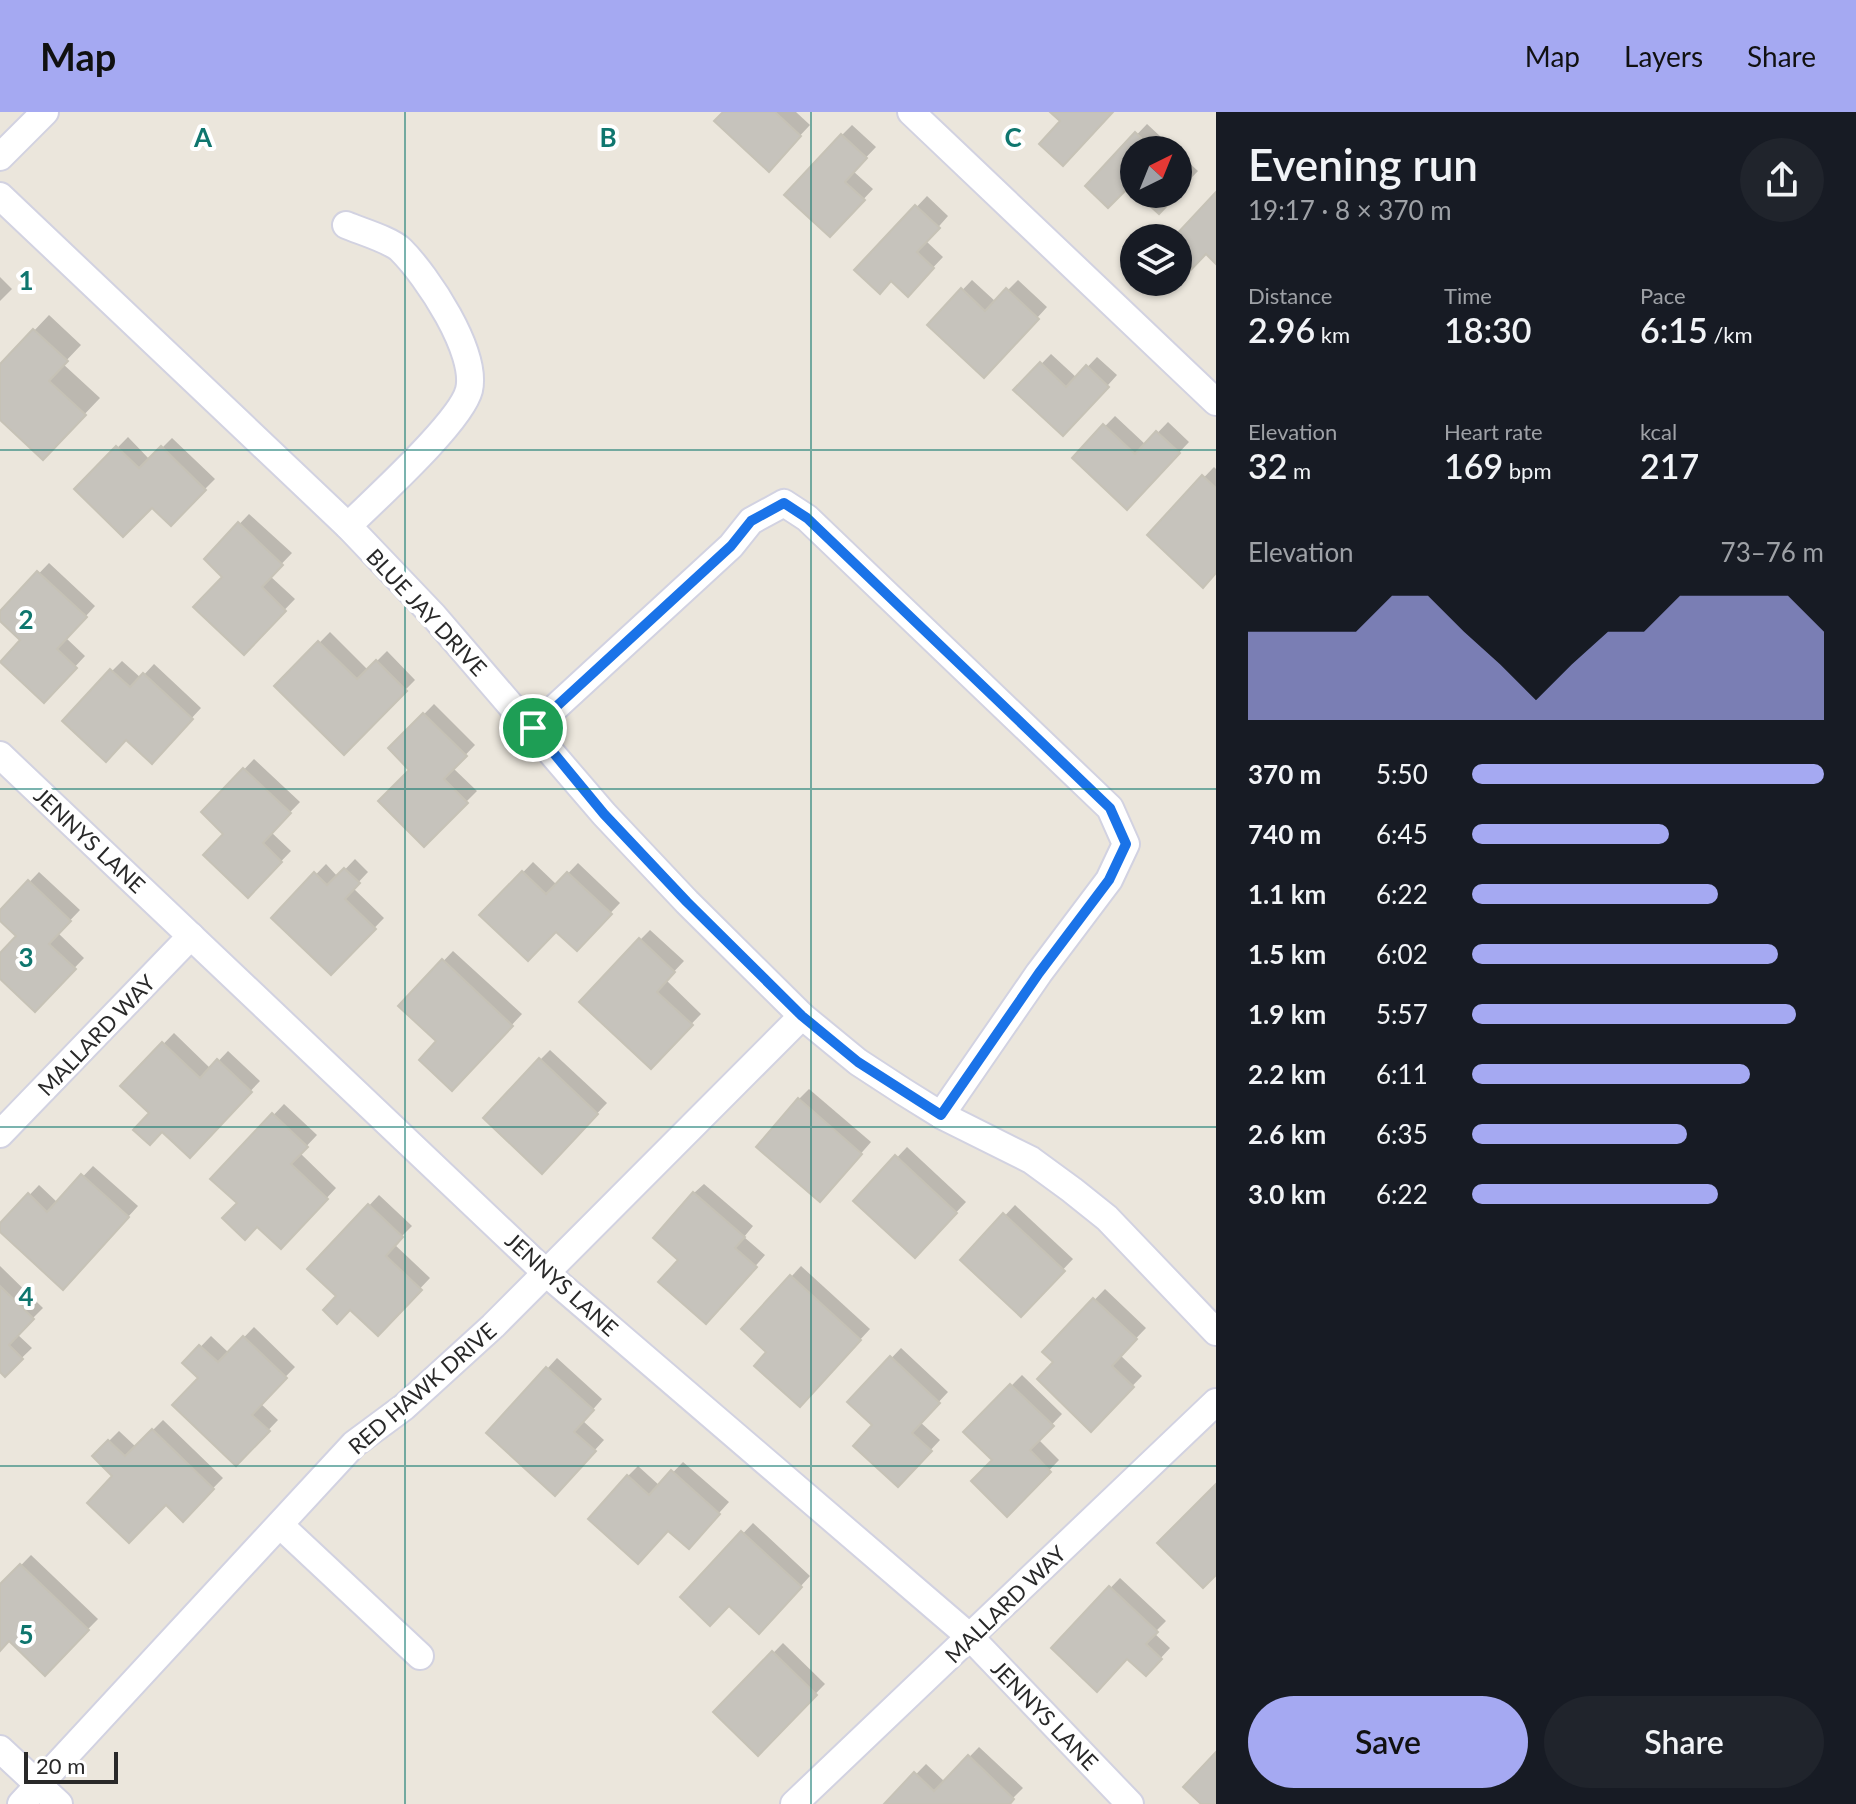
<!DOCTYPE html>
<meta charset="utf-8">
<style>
:root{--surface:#171b24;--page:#20242c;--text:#f1f3f6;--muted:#9ea1a6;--accent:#a5a9f2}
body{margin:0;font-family:Lato,sans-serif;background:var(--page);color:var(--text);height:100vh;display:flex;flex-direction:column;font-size:30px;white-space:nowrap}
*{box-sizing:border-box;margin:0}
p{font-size:26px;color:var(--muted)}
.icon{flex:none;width:44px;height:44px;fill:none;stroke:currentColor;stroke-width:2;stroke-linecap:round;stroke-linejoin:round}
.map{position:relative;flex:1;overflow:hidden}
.sheet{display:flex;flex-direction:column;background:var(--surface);width:640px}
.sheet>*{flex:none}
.needle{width:52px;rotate:43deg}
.controls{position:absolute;left:1120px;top:24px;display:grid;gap:16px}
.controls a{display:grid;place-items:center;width:72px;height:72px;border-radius:50%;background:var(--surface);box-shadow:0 2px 6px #0004;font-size:40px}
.scale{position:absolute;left:24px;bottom:20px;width:94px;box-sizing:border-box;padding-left:8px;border:4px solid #292929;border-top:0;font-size:22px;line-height:28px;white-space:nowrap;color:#292929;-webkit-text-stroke:6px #fff;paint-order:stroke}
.pin{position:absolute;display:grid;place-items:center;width:68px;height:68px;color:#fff;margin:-34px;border:4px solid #fff;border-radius:50%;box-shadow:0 2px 8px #0007}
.round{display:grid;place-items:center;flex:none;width:84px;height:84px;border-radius:42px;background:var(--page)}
.summary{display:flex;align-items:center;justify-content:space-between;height:136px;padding:0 32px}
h1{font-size:44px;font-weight:600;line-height:60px}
.figures{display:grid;grid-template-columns:repeat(3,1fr);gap:12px;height:136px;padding:8px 32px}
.figures div{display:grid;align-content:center}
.figures b{font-size:34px;font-weight:600}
.figures small{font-size:22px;font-weight:400}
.figures p{font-size:22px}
.chart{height:224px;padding:16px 32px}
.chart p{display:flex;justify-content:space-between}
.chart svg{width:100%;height:144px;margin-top:8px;fill:var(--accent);opacity:.7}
.primary-button{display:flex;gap:16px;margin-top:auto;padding:16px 32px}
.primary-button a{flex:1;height:92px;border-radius:48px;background:var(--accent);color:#111;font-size:32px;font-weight:600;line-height:92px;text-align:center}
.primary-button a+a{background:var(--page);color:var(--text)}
ul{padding:0 32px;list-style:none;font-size:26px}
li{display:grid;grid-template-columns:128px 96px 1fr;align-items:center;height:60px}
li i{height:20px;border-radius:10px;background:var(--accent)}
header{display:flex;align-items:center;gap:48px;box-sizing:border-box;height:112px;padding:0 40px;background:var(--accent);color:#111}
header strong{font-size:38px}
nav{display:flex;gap:44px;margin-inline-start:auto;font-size:28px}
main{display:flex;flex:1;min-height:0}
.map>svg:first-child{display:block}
.shadow{fill:#0003}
.building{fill:#c6c3bc;stroke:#c6c2b6;stroke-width:2}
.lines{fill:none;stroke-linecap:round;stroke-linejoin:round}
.minor-casing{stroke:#d2d2e1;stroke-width:30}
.minor{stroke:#fff;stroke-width:26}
.route-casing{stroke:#fff;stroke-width:16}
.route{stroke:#1a73e8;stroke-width:10}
.grid{fill:none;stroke:#0f766e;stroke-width:2;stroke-opacity:0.55}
.labels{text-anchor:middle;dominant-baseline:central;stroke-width:8;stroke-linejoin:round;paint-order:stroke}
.street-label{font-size:22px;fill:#292929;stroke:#fff}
.grid-label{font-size:26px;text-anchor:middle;font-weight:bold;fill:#0f766e;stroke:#fff;stroke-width:8;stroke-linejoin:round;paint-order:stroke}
</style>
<header>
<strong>Map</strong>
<nav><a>Map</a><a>Layers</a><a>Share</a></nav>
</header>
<main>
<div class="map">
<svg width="1216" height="1692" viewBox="0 0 1216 1692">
<rect width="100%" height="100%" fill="#ebe6dc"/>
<g class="shadow">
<polygon points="726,0 796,0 810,13 778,47"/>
<polygon points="1147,12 1175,38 1134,38 1134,77 1129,72 1088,74"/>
<polygon points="852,13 876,35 853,59 873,77 830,123 842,23"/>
<polygon points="1178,41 1198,59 1178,80"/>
<polygon points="927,84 948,104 926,129 943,145 908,182 892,167 857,158"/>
<polygon points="0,165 12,177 0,189"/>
<polygon points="972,168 996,190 1018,168 1047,195 994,253 930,212"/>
<polygon points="49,203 81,233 63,252 100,286 58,330 0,306 0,255"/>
<polygon points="1051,242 1077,266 1097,245 1117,263 1073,312 1016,278"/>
<polygon points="1115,304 1146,333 1168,310 1189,330 1137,385 1074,346"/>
<polygon points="128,325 150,348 172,326 215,367 171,411 152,393 77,377"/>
<polygon points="1214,355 1216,357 1216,459 1149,423"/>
<polygon points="249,402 292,441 270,464 295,487 244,540 225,464 206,447"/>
<polygon points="49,451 95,494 66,526 85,544 44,588 23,527 0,506 0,502"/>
<polygon points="330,520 368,558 387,539 415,568 344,640 277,574"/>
<polygon points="122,549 141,566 154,552 201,596 152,649 112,559"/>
<polygon points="434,592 475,633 453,656 477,679 424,732 412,658 391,636"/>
<polygon points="254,647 300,690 271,720 291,739 248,784 226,722 204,700"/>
<polygon points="355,747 368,760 353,776 384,806 331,861 274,806 326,752 338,765"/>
<polygon points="533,750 557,773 578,751 620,791 577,836 556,817 482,803"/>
<polygon points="39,760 80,798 58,821 84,846 35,897 0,864 0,844 19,824 0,806 0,801"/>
<polygon points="650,818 684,849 666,868 701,902 651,954 640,828"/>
<polygon points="453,839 522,902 462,966 439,929 401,894"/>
<polygon points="174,921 211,957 228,939 260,969 190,1043 123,974"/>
<polygon points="550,938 607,991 552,1049 540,948"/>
<polygon points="809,977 871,1030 830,1077 799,987"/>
<polygon points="284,992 317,1023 300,1041 336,1076 281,1135 213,1067"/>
<polygon points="907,1035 966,1090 915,1144 856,1089"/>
<polygon points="93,1054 138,1094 73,1165 0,1118 0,1114 39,1073 58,1091"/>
<polygon points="704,1072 753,1114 744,1125 765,1143 716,1199 681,1147 694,1081"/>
<polygon points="379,1083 412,1114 394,1132 430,1166 378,1221 310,1157"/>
<polygon points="1015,1093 1073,1147 1021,1202 963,1148"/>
<polygon points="0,1154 43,1196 17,1222 32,1236 5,1262 0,1257"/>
<polygon points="801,1154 870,1217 810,1282 744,1217"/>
<polygon points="1105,1177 1146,1216 1120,1243 1142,1264 1091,1317 1056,1250 1045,1240"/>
<polygon points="254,1215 295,1255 260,1291 278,1308 236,1352 200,1266 185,1251 211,1224 229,1241"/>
<polygon points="901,1236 948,1280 920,1310 940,1328 898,1373 875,1313 850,1290"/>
<polygon points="557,1246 602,1287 583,1309 604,1328 565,1371 489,1321"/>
<polygon points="1022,1263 1062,1302 1038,1327 1059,1348 1007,1402 995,1348 966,1320"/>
<polygon points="163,1308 223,1366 183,1407 166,1391 94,1344 119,1319 136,1335"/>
<polygon points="683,1350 729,1390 689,1434 628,1364 638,1354 660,1374"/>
<polygon points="753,1411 810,1464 769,1509 729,1491 683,1485"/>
<polygon points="31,1443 98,1507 45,1561 9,1527 0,1536 0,1475"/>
<polygon points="1120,1466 1166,1509 1154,1521 1170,1536 1146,1562 1128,1545 1053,1536"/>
<polygon points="783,1531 825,1572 758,1641 716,1600"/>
<polygon points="979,1635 1023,1676 1007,1692 887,1692 926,1652 945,1670"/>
</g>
<g class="building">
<polygon points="723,0 775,0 801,24 769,60 714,9"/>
<polygon points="1050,0 1113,0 1063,54 1039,32 1060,9"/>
<polygon points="1135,20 1154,38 1134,38 1134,80 1129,75 1108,96 1085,74"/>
<polygon points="841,22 867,46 845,70 865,88 830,125 784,83"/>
<polygon points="1178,60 1189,70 1159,102 1137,82 1178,82"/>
<polygon points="1216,80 1216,152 1206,142 1183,166 1178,161 1178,126 1173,126"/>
<polygon points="915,93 940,116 917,140 934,156 908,185 891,169 880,182 854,158"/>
<polygon points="961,176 985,199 1006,176 1039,207 984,266 927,213"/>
<polygon points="33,217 68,249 49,269 86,303 43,348 0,308 0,252"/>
<polygon points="1040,250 1066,275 1086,253 1109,275 1063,324 1013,278"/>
<polygon points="1103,312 1135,342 1156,319 1180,341 1127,398 1072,346"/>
<polygon points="116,334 139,356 161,334 206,378 171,414 152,396 123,425 74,377"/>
<polygon points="1202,363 1216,376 1216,461 1203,476 1147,423"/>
<polygon points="238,410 283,453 262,475 286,499 244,543 193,495 222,465 204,447"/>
<polygon points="37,459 87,505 57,537 77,556 44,591 0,550 20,528 0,509 0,499"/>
<polygon points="318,529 357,567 376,548 407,579 344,643 274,574"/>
<polygon points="110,557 130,575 143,561 193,607 152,652 126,628 106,650 62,609"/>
<polygon points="423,601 467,644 444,667 468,691 424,735 378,689 409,658 388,636"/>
<polygon points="243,656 291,701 263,731 282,750 248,786 203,743 223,722 201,700"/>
<polygon points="344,756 360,771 345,787 376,817 331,863 271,806 314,760 327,773"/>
<polygon points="522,759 546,782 567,760 612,802 577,839 556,820 528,849 479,803"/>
<polygon points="28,768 71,809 49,832 76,857 35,900 0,867 0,841 16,824 0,809 0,798"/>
<polygon points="639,826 675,860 657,880 693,913 651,957 579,890"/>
<polygon points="442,847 513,914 452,979 419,948 436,929 398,894"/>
<polygon points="162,930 200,966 217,947 252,980 190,1046 162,1020 150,1033 133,1018 149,1001 120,974"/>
<polygon points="539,946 598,1002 542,1062 483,1006"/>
<polygon points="798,986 862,1042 820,1090 756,1035"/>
<polygon points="272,1001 308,1035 291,1052 328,1087 281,1137 257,1115 245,1128 222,1106 237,1091 210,1067"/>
<polygon points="895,1043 957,1101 915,1146 853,1089"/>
<polygon points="81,1062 129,1105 63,1178 0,1120 0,1111 28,1081 47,1100"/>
<polygon points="693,1080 745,1125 735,1136 757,1155 706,1212 658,1170 678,1148 653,1126"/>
<polygon points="368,1092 403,1125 386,1144 422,1178 378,1224 350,1198 337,1212 323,1198 336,1184 307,1157"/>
<polygon points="1003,1101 1065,1159 1021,1205 960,1148"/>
<polygon points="790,1163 861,1228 800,1295 754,1254 766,1240 741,1217"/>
<polygon points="0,1174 34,1207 9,1233 23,1247 5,1265 0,1260"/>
<polygon points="1093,1186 1137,1227 1112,1254 1134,1275 1091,1320 1037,1267 1053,1250 1042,1240"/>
<polygon points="243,1224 287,1266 252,1303 270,1319 236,1354 172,1293 198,1266 182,1251 199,1233 218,1250"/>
<polygon points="890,1244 940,1291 912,1321 932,1339 898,1375 853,1334 872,1313 847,1290"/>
<polygon points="546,1255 594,1298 574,1320 596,1339 555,1384 486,1321"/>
<polygon points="1010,1272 1054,1314 1030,1338 1051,1360 1007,1405 971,1369 992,1348 963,1320"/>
<polygon points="152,1317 214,1377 183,1410 166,1393 129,1431 87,1391 112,1364 92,1344 108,1328 125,1344"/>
<polygon points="671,1358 720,1402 689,1437 668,1419 638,1452 588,1407 627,1363 649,1383"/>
<polygon points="1216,1372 1216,1463 1203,1476 1157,1431"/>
<polygon points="741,1419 802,1475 759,1522 729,1494 710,1514 680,1485"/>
<polygon points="20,1452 89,1518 45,1564 9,1529 0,1539 0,1472"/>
<polygon points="1109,1474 1158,1520 1146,1532 1162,1547 1146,1564 1127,1547 1097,1580 1051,1536"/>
<polygon points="772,1539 817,1583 758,1644 713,1600"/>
<polygon points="1216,1640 1216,1692 1201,1692 1183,1675"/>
<polygon points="968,1643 1014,1687 1010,1692 884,1692 914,1660 934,1679"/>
</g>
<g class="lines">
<g class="minor-casing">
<g id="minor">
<polyline points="911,0 1216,290"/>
<polyline points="0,45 45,0"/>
<polyline points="0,84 348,414 433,503 604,702 687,790 802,904 858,950 904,980 941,1003 1031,1048 1072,1078 1107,1106 1216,1220"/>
<path d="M346,113C360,119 391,128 401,138C427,164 478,240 469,278C461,310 374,388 348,414"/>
<polyline points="533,616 731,434 751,409 784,391 807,406 1110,696 1126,732 1109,768 1039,861 941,1003"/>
<polyline points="0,643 546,1161 970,1525 1130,1692"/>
<polyline points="0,1022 191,824"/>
<polyline points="280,1413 420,1544"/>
<polyline points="0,1637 59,1692"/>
<polyline points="21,1692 354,1332 404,1295 493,1214 802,904"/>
<polyline points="794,1692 1216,1290"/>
</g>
</g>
<use href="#minor" class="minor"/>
</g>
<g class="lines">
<g class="route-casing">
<polygon id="route" points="784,391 807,406 1110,696 1126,732 1109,768 1039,861 941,1003 858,950 802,904 687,790 604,702 533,616 731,434 751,409"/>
</g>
<use href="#route" class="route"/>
</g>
<path class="grid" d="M405,0V1692M811,0V1692M0,338H1216M0,677H1216M0,1015H1216M0,1354H1216"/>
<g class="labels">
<g class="street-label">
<text transform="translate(427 500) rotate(47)">BLUE JAY DRIVE</text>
<text transform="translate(90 728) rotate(43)">JENNYS LANE</text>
<text transform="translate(96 923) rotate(-46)">MALLARD WAY</text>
<text transform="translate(562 1172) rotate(42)">JENNYS LANE</text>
<text transform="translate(422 1276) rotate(-41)">RED HAWK DRIVE</text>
<text transform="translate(1005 1492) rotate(-44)">MALLARD WAY</text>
<text transform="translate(1045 1603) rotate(46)">JENNYS LANE</text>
</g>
</g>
<g class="grid-label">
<text x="203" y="35">A</text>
<text x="608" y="35">B</text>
<text x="1013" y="35">C</text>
<text x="26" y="178">1</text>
<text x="26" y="517">2</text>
<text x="26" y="855">3</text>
<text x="26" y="1194">4</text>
<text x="26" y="1532">5</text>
</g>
</svg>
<div class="controls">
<a><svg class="needle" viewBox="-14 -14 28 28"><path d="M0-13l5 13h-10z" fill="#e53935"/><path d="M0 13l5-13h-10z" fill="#9ea1a6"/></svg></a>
<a><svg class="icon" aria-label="layers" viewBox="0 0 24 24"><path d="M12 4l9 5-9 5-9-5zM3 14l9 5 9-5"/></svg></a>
</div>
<div class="scale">20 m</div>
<div class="pin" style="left:533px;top:616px;background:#1e9e55"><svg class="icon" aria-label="arrive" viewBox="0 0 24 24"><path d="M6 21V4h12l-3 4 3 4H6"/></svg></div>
</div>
<section class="sheet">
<div class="summary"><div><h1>Evening run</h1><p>19:17 · 8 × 370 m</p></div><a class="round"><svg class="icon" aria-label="share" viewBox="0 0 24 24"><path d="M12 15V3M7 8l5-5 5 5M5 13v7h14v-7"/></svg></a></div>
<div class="figures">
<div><p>Distance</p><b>2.96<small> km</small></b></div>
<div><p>Time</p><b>18:30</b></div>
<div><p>Pace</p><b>6:15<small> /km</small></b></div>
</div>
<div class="figures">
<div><p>Elevation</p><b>32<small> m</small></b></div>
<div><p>Heart rate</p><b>169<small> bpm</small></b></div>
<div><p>kcal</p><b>217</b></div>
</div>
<div class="chart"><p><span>Elevation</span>73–76 m</p>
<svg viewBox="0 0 160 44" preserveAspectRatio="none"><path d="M0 44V17L10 17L20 17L30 17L40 6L50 6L60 17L70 27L80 38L90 27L100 17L110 17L120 6L130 6L140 6L150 6L160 17V44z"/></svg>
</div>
<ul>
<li><b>370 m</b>5:50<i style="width:100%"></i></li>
<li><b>740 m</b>6:45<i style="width:56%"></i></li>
<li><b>1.1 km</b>6:22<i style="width:70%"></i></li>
<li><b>1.5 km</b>6:02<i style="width:87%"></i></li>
<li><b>1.9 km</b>5:57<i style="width:92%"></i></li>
<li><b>2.2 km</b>6:11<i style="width:79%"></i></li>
<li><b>2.6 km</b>6:35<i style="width:61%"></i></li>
<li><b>3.0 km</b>6:22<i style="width:70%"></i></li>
</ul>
<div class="primary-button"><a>Save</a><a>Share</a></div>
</section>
</main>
